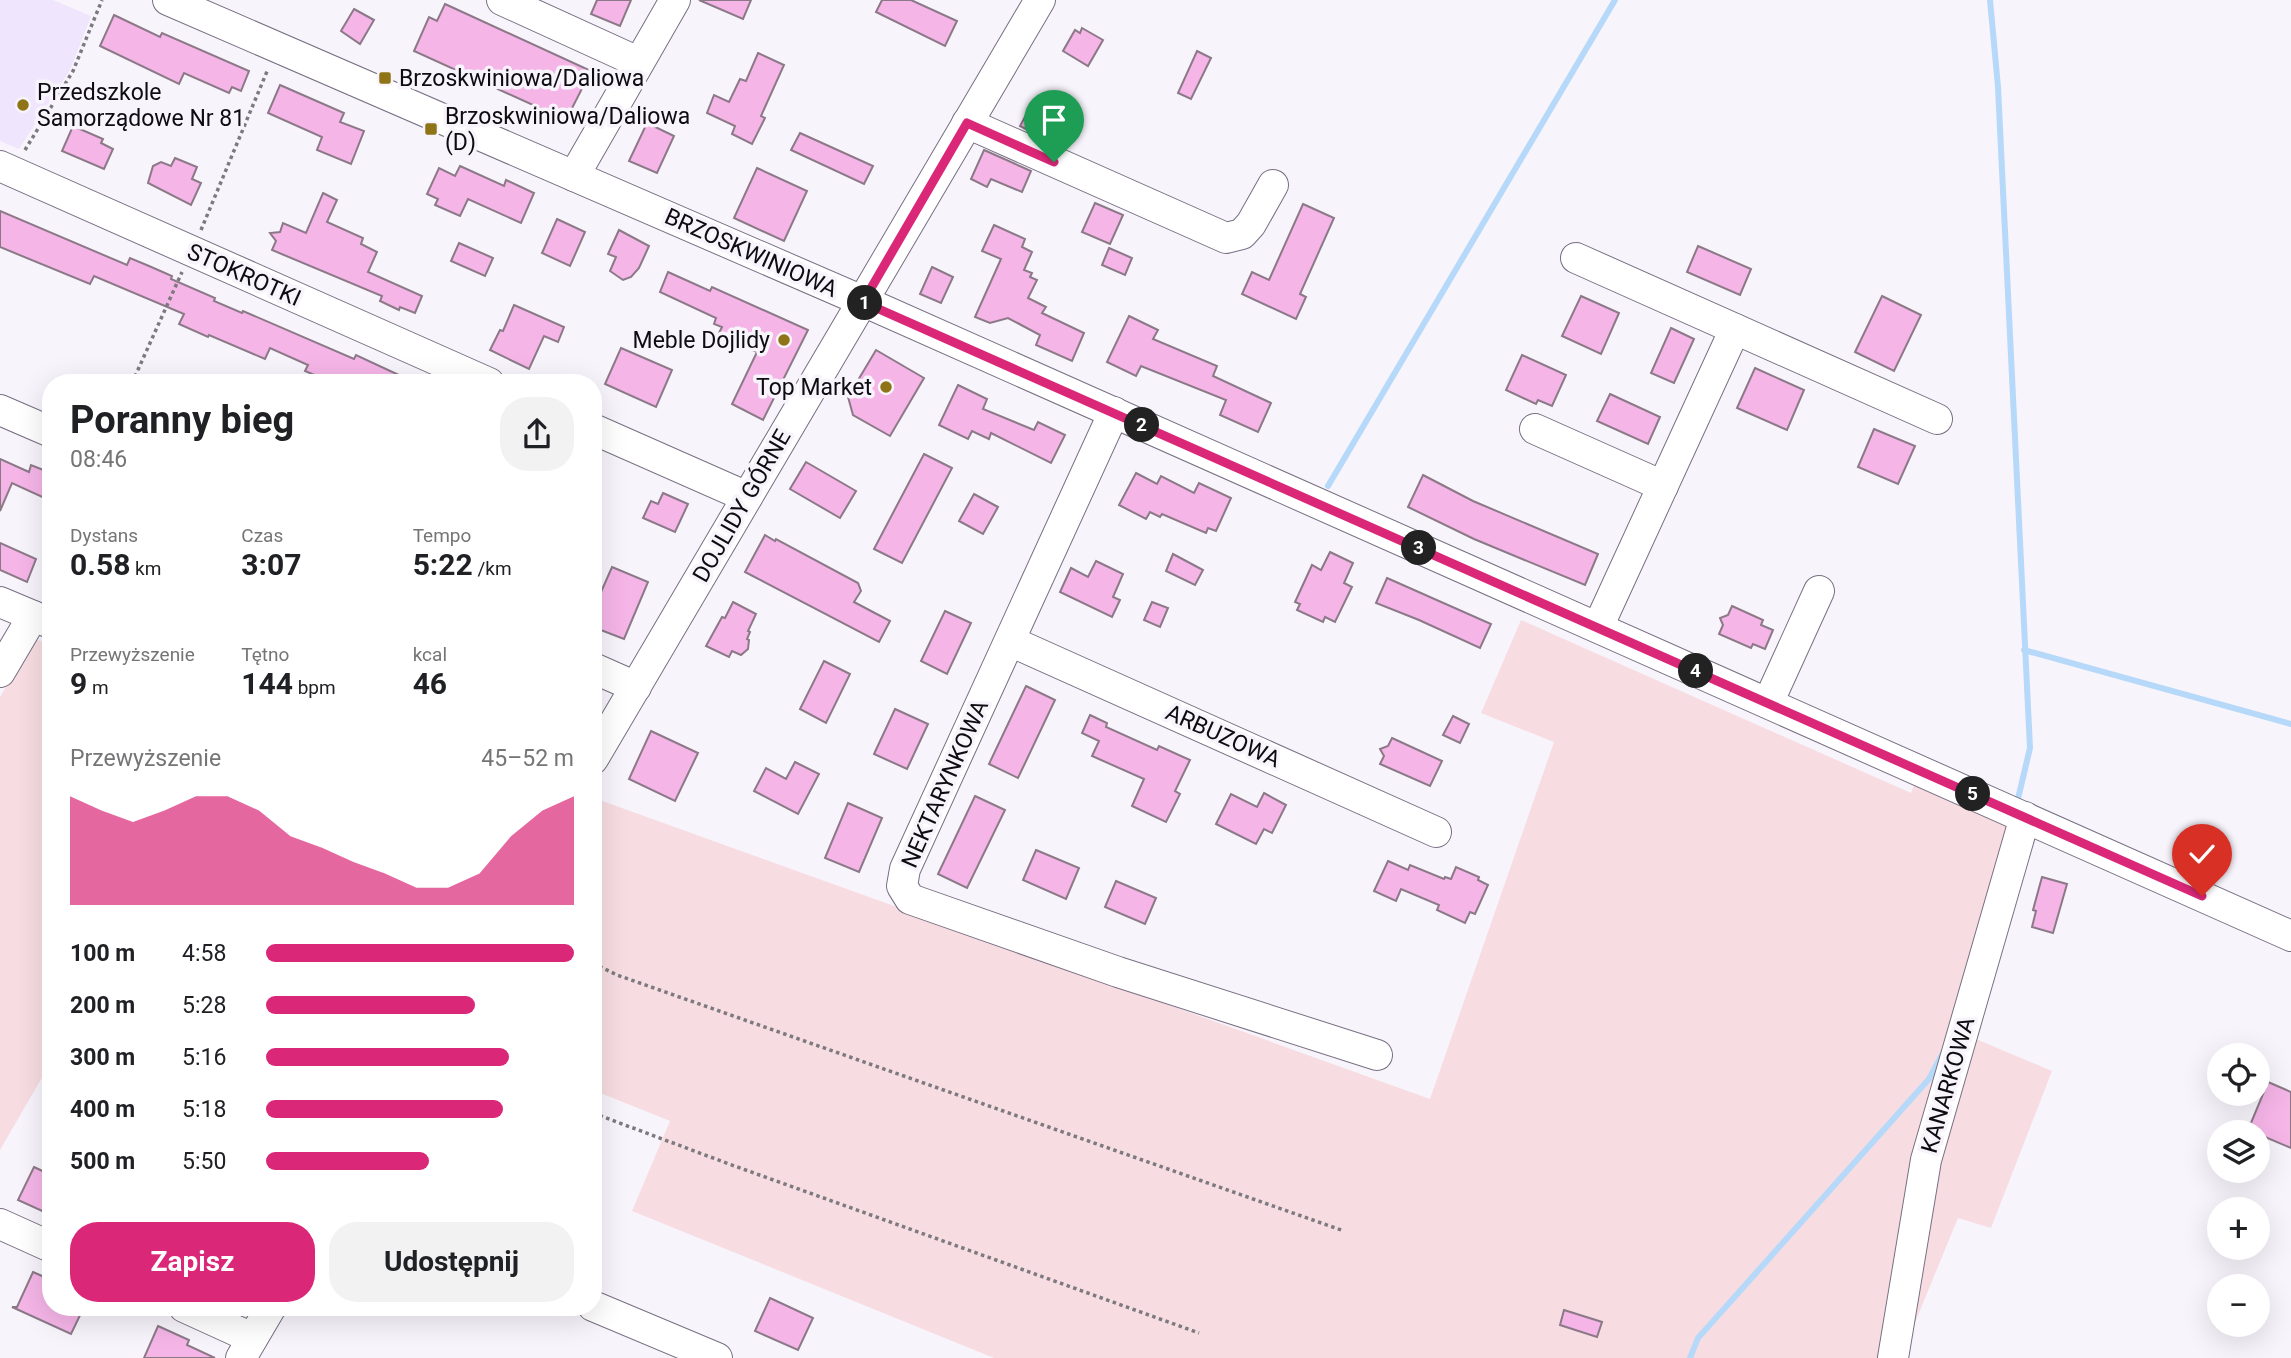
<!DOCTYPE html>
<html lang="pl">
<meta charset="utf-8">
<style>
:root{--surface:#fff;--page:#f2f2f2;--text:#202124;--muted:#757577;--accent:#db2777}
body{margin:0;font-family:Roboto,sans-serif;background:var(--page);color:var(--text);height:100vh;display:flex;flex-direction:column;font-size:26px;white-space:nowrap}
*{box-sizing:border-box;margin:0}
p{font-size:23px;color:var(--muted)}
.icon{flex:none;width:38px;height:38px;fill:none;stroke:currentColor;stroke-width:2;stroke-linecap:round;stroke-linejoin:round}
.map{position:relative;flex:1;overflow:hidden}
.drawer{position:absolute;left:42px;top:374px;width:560px;height:942px;display:flex;flex-direction:column;background:var(--surface);border-radius:28px;box-shadow:0 7px 28px #0002}
.drawer>*{flex:none}
.fabs{position:absolute;left:2207px;top:1043px;display:grid;gap:14px}
.fabs a{display:grid;place-items:center;width:63px;height:63px;border-radius:50%;background:var(--surface);box-shadow:0 7px 28px #0002;font-size:35px}
.pin{position:absolute;display:grid;place-items:center;width:60px;height:60px;color:#fff;margin:-72px -30px;border-radius:50% 50% 50% 0;rotate:-45deg;box-shadow:0 0 7px #0007}
.pin .icon{rotate:45deg}
.km{position:absolute;width:35px;height:35px;margin:-18px;border-radius:50%;background:#222;color:#fff;font-size:19px;line-height:35px;text-align:center}
.round{display:grid;place-items:center;flex:none;width:74px;height:74px;border-radius:28px;background:var(--page)}
.summary{display:flex;align-items:center;justify-content:space-between;height:119px;padding:0 28px}
h1{font-size:38px;font-weight:700;line-height:52px}
.metrics{display:grid;grid-template-columns:repeat(3,1fr);gap:10px;height:119px;padding:7px 28px}
.metrics div{display:grid;align-content:center}
.metrics b{font-size:30px;font-weight:700}
.metrics small{font-size:19px;font-weight:400}
.metrics p{font-size:19px}
.chart{height:196px;padding:14px 28px}
.chart p{display:flex;justify-content:space-between}
.chart svg{width:100%;height:126px;margin-top:7px;fill:var(--accent);opacity:.7}
.action{display:flex;gap:14px;margin-top:auto;padding:14px 28px}
.action a{flex:1;height:80px;border-radius:28px;background:var(--accent);color:#fff;font-size:28px;font-weight:700;line-height:80px;text-align:center}
.action a+a{background:var(--page);color:var(--text)}
ul{padding:0 28px;list-style:none;font-size:23px}
li{display:grid;grid-template-columns:112px 84px 1fr;align-items:center;height:52px}
li i{height:18px;border-radius:9px;background:var(--accent)}
.map>svg:first-child{display:block}
.built{fill:#efe5fc}
.green{fill:#f7dde2}
.lines{fill:none;stroke-linecap:round;stroke-linejoin:round}
.stream{stroke:#b6d9f9;stroke-width:6}
.building{fill:#f5b5e7;stroke:#8b7987;stroke-width:2}
.minor-casing{stroke:#787083;stroke-width:32}
.path{stroke:#7c797f;stroke-width:3.5;stroke-dasharray:3.5 3.5;stroke-linecap:butt}
.minor{stroke:#fff;stroke-width:30}
.route-casing{stroke:#fff;stroke-width:14}
.route{stroke:#db2777;stroke-width:9}
.poi-dot{fill:#8e7317;stroke:#f8f4fc;stroke-width:2.5}
.labels{text-anchor:middle;dominant-baseline:central;stroke-width:7;stroke-linejoin:round;paint-order:stroke}
.poi-label{font-size:23px;fill:#0e0b11;stroke:#f8f4fc;text-anchor:start}
.street-label{font-size:23px;fill:#0e0b11;stroke:#f8f4fc}
</style>
<div class="map">
<svg width="2291" height="1358" viewBox="0 0 2291 1358">
<rect width="100%" height="100%" fill="#f8f4fc"/>
<polygon class="built" points="0,0 53,0 91,16 70,70 19,149 0,141"/>
<g class="green">
<polygon points="1521,620 1911,793 1914,785 2008,825 1952,1029 2052,1071 1991,1228 1958,1218 1914,1325 1908,1358 994,1358 632,1211 670,1121 593,1090 593,805 597,799 1430,1099 1554,742 1481,713"/>
<polygon points="34,638 51,646 51,1062 0,1150 0,697"/>
</g>
<g class="lines">
<g class="stream">
<polyline points="1990,0 1998,87 2030,748 2017,803"/>
<polyline points="1328,486 1615,0"/>
<polyline points="2024,650 2291,724"/>
<polyline points="1690,1358 1698,1338 1929,1079 1944,1051"/>
</g>
</g>
<g class="building">
<polygon points="597,0 631,0 620,26 591,14"/>
<polygon points="699,0 751,0 743,19"/>
<polygon points="882,0 911,0 957,21 945,46 876,12"/>
<polygon points="445,4 591,71 566,120 414,51 429,17 437,21"/>
<polygon points="354,9 374,20 360,44 341,31"/>
<polygon points="114,15 160,37 162,33 249,71 241,91 232,87 229,93 184,73 179,84 100,46"/>
<polygon points="1082,28 1103,40 1088,66 1063,51 1075,30 1080,33"/>
<polygon points="1197,51 1211,58 1191,99 1178,93"/>
<polygon points="758,53 784,65 761,116 765,118 752,144 732,134 735,126 707,113 714,95 729,102 740,79 746,81"/>
<polygon points="280,85 344,113 340,122 364,131 351,164 317,150 322,137 268,113"/>
<polygon points="1047,97 1065,108 1047,140 1020,126 1033,102 1037,104 1040,98 1045,100"/>
<polygon points="647,123 674,136 657,173 629,161"/>
<polygon points="73,126 103,139 101,143 113,149 104,169 62,151"/>
<polygon points="800,133 873,166 864,184 791,150"/>
<polygon points="984,150 1031,171 1022,192 991,179 987,187 971,179"/>
<polygon points="175,158 197,167 192,179 201,183 191,205 148,183 153,166 161,162 171,166"/>
<polygon points="460,166 504,186 506,180 534,193 521,223 468,199 460,216 435,205 438,199 427,194 439,168 455,176"/>
<polygon points="757,168 807,191 784,241 734,218"/>
<polygon points="323,193 337,200 327,222 363,238 361,244 377,252 368,272 422,296 415,313 400,307 399,310 380,301 382,296 272,250 276,241 270,233 280,232 283,223 306,233"/>
<polygon points="1095,203 1123,215 1110,244 1082,232"/>
<polygon points="1303,204 1334,218 1300,294 1306,297 1296,319 1242,294 1252,272 1269,280"/>
<polygon points="0,211 127,265 130,258 149,266 172,276 171,279 215,298 214,301 242,313 243,311 354,359 356,355 416,383 333,383 305,371 308,365 270,348 265,359 209,335 208,337 179,324 184,314 94,276 90,284 0,247"/>
<polygon points="557,219 585,232 570,266 542,253"/>
<polygon points="994,225 1025,239 1022,247 1032,252 1024,270 1032,273 1030,277 1037,280 1028,298 1046,307 1042,313 1084,333 1072,361 1036,345 1040,335 1008,318 990,323 975,317 1001,259 982,251"/>
<polygon points="619,230 649,246 639,268 631,277 623,280 610,271 616,257 608,254"/>
<polygon points="459,243 493,258 485,276 451,261"/>
<polygon points="1698,246 1751,269 1740,295 1687,272"/>
<polygon points="1109,248 1132,258 1125,275 1102,265"/>
<polygon points="932,267 953,277 941,303 920,294"/>
<polygon points="668,272 710,291 712,287 808,330 763,420 732,404 757,352 718,335 722,327 714,324 716,318 660,292"/>
<polygon points="1581,296 1619,313 1601,354 1562,336"/>
<polygon points="1882,296 1921,315 1894,371 1855,352"/>
<polygon points="514,305 564,327 558,342 544,336 529,369 490,350 500,330 503,331"/>
<polygon points="1129,316 1158,330 1153,339 1217,366 1213,376 1271,403 1258,432 1220,415 1226,400 1141,366 1136,376 1107,362"/>
<polygon points="1671,328 1694,339 1674,383 1651,373"/>
<polygon points="621,348 672,370 656,407 605,384"/>
<polygon points="876,350 924,378 890,436 853,415 848,397"/>
<polygon points="1522,355 1566,375 1552,406 1538,400 1536,404 1506,390"/>
<polygon points="1755,368 1804,390 1787,430 1737,408"/>
<polygon points="958,385 987,399 983,409 1034,430 1038,422 1065,435 1051,463 991,433 989,439 972,431 968,439 939,425"/>
<polygon points="1610,394 1660,417 1648,444 1597,421"/>
<polygon points="1874,429 1915,446 1898,484 1858,467"/>
<polygon points="924,454 952,468 902,563 874,549"/>
<polygon points="0,459 29,472 31,465 51,473 51,501 12,483 0,511"/>
<polygon points="806,462 856,491 840,518 790,489"/>
<polygon points="1136,473 1157,484 1161,476 1194,493 1199,483 1231,498 1216,531 1208,528 1206,533 1162,514 1160,517 1150,512 1146,519 1119,505"/>
<polygon points="1423,475 1473,501 1598,554 1585,585 1474,539 1408,507"/>
<polygon points="663,493 688,504 675,532 643,518 651,501 658,504"/>
<polygon points="974,494 998,507 983,534 959,521"/>
<polygon points="765,535 775,541 776,539 858,583 861,591 854,602 890,621 879,642 745,572"/>
<polygon points="0,543 36,559 27,582 0,570"/>
<polygon points="1330,552 1353,563 1344,583 1352,587 1335,622 1325,617 1323,622 1297,610 1300,604 1295,602 1312,565 1321,570"/>
<polygon points="1173,554 1203,570 1195,585 1166,571"/>
<polygon points="1096,561 1123,574 1113,597 1120,600 1112,617 1060,592 1071,568 1088,577"/>
<polygon points="612,567 648,582 624,639 593,627 593,610"/>
<polygon points="1387,578 1491,624 1480,648 1419,620 1376,603"/>
<polygon points="733,602 756,614 748,631 750,632 747,639 749,640 748,649 741,655 732,651 729,657 706,646 722,617 725,618"/>
<polygon points="1152,602 1168,608 1160,627 1144,620"/>
<polygon points="1732,606 1763,620 1761,625 1773,630 1765,649 1753,644 1751,648 1719,634 1723,625 1720,618 1728,615"/>
<polygon points="945,611 971,623 947,674 921,661"/>
<polygon points="824,661 850,674 826,723 800,709"/>
<polygon points="1026,686 1055,700 1018,778 989,764"/>
<polygon points="895,709 928,724 907,769 874,754"/>
<polygon points="1090,715 1107,723 1106,727 1157,750 1159,746 1190,760 1175,791 1180,794 1166,822 1132,806 1144,779 1092,756 1099,741 1082,733"/>
<polygon points="1453,716 1469,724 1460,743 1443,735"/>
<polygon points="651,731 698,753 675,801 629,779"/>
<polygon points="1392,738 1442,761 1430,786 1380,764 1384,756 1380,749 1388,746"/>
<polygon points="795,762 819,774 798,814 754,791 766,768 786,779"/>
<polygon points="1264,793 1286,805 1272,833 1264,829 1256,844 1216,824 1231,794 1257,807"/>
<polygon points="975,796 1005,810 967,888 938,874"/>
<polygon points="848,803 882,818 859,872 825,858"/>
<polygon points="1036,850 1079,868 1066,899 1023,880"/>
<polygon points="1388,861 1408,870 1410,865 1444,879 1445,877 1451,879 1456,867 1479,877 1478,880 1488,885 1475,914 1470,912 1465,923 1437,910 1439,905 1401,889 1396,901 1374,891"/>
<polygon points="2042,877 2067,884 2053,933 2032,927 2036,911 2033,910"/>
<polygon points="1116,881 1156,898 1145,924 1105,907"/>
<polygon points="2268,1082 2291,1092 2291,1148 2258,1134 2258,1132 2248,1130"/>
<polygon points="34,1167 51,1175 51,1215 18,1200"/>
<polygon points="33,1272 51,1280 51,1307 84,1307 71,1334 12,1307 17,1307"/>
<polygon points="770,1298 813,1318 798,1350 755,1331"/>
<polygon points="1564,1310 1602,1322 1597,1337 1560,1325"/>
<polygon points="158,1326 189,1340 187,1345 215,1358 144,1358"/>
</g>
<g class="lines">
<g class="minor-casing">
<g id="minor">
<polyline points="168,0 874,306 2291,936"/>
<polyline points="502,0 638,62"/>
<polyline points="967,123 1226,238 1242,234 1251,224 1273,185"/>
<polyline points="0,166 489,383"/>
<polyline points="574,176 675,0"/>
<polyline points="1576,258 1937,419"/>
<polyline points="0,410 51,432"/>
<polyline points="1114,412 905,869 902,886 910,899 1118,972 1377,1055"/>
<polyline points="593,429 747,497"/>
<polyline points="1535,429 1663,486"/>
<polyline points="0,602 50,623"/>
<polyline points="1598,627 1735,329"/>
<polyline points="1010,641 1436,832"/>
<polyline points="593,668 636,687"/>
<polyline points="0,672 33,616"/>
<polyline points="1768,703 1819,591"/>
<polyline points="593,759 1040,0"/>
<polyline points="0,1224 51,1247"/>
<polyline points="593,1306 717,1358"/>
<polyline points="184,1307 252,1338"/>
<polyline points="241,1358 271,1307"/>
<polyline points="1893,1358 1926,1160 2025,817"/>
</g>
</g>
<g class="path">
<polyline points="25,150 73,71 102,0"/>
<polyline points="201,230 268,69"/>
<polyline points="132,383 182,272"/>
<polyline points="593,963 617,975 1344,1231"/>
<polyline points="593,1113 729,1164 1199,1333"/>
</g>
<use href="#minor" class="minor"/>
</g>
<g class="lines">
<g class="route-casing">
<polyline id="route" points="1054,162 967,123 863,302 2202,896"/>
</g>
<use href="#route" class="route"/>
</g>
<g class="poi-dot">
<rect x="378" y="71" width="14" height="14" rx="3.5"/>
<circle cx="23" cy="105" r="7"/>
<rect x="424" y="122" width="14" height="14" rx="3.5"/>
<circle cx="784" cy="340" r="7"/>
<circle cx="886" cy="387" r="7"/>
</g>
<g class="labels">
<g class="poi-label">
<text x="399" y="78">Brzoskwiniowa/Daliowa</text>
<text x="37" y="92">Przedszkole<tspan x="37" dy="26">Samorządowe Nr 81</tspan></text>
<text x="445" y="116">Brzoskwiniowa/Daliowa<tspan x="445" dy="26">(D)</tspan></text>
<text x="770" y="340" text-anchor="end">Meble Dojlidy</text>
<text x="872" y="387" text-anchor="end">Top Market</text>
</g>
<g class="street-label">
<text transform="translate(751 253) rotate(24)">BRZOSKWINIOWA</text>
<text transform="translate(244 275) rotate(24)">STOKROTKI</text>
<text transform="translate(742 506) rotate(-60)">DOJLIDY GÓRNE</text>
<text transform="translate(1223 736) rotate(24)">ARBUZOWA</text>
<text transform="translate(945 784) rotate(-66)">NEKTARYNKOWA</text>
<text transform="translate(1948 1085) rotate(-74)">KANARKOWA</text>
</g>
</g>
</svg>
<div class="fabs">
<a><svg class="icon" aria-label="locate" viewBox="0 0 24 24"><circle cx="12" cy="12" r="6"/><path d="M12 2v4M12 18v4M2 12h4M18 12h4"/></svg></a>
<a><svg class="icon" aria-label="layers" viewBox="0 0 24 24"><path d="M12 4l9 5-9 5-9-5zM3 14l9 5 9-5"/></svg></a>
<a>+</a>
<a>−</a>
</div>
<div class="pin" style="left:1054px;top:162px;background:#1e9e55"><svg class="icon" aria-label="arrive" viewBox="0 0 24 24"><path d="M6 21V4h12l-3 4 3 4H6"/></svg></div>
<div class="pin" style="left:2202px;top:896px;background:#d93025"><svg class="icon" aria-label="check" viewBox="0 0 24 24"><path d="M5 12l5 5 9-10"/></svg></div>
<b class="km" style="left:865px;top:303px">1</b>
<b class="km" style="left:1142px;top:425px">2</b>
<b class="km" style="left:1419px;top:548px">3</b>
<b class="km" style="left:1696px;top:671px">4</b>
<b class="km" style="left:1973px;top:794px">5</b>
<section class="drawer">
<div class="summary"><div><h1>Poranny bieg</h1><p>08:46</p></div><a class="round"><svg class="icon" aria-label="share" viewBox="0 0 24 24"><path d="M12 15V3M7 8l5-5 5 5M5 13v7h14v-7"/></svg></a></div>
<div class="metrics">
<div><p>Dystans</p><b>0.58<small> km</small></b></div>
<div><p>Czas</p><b>3:07</b></div>
<div><p>Tempo</p><b>5:22<small> /km</small></b></div>
</div>
<div class="metrics">
<div><p>Przewyższenie</p><b>9<small> m</small></b></div>
<div><p>Tętno</p><b>144<small> bpm</small></b></div>
<div><p>kcal</p><b>46</b></div>
</div>
<div class="chart"><p><span>Przewyższenie</span>45–52 m</p>
<svg viewBox="0 0 160 44" preserveAspectRatio="none"><path d="M0 44V6L10 11L20 15L30 11L40 6L50 6L60 11L70 20L80 24L90 29L100 33L110 38L120 38L130 33L140 20L150 11L160 6V44z"/></svg>
</div>
<ul>
<li><b>100 m</b>4:58<i style="width:100%"></i></li>
<li><b>200 m</b>5:28<i style="width:68%"></i></li>
<li><b>300 m</b>5:16<i style="width:79%"></i></li>
<li><b>400 m</b>5:18<i style="width:77%"></i></li>
<li><b>500 m</b>5:50<i style="width:53%"></i></li>
</ul>
<div class="action"><a>Zapisz</a><a>Udostępnij</a></div>
</section>
</div>
